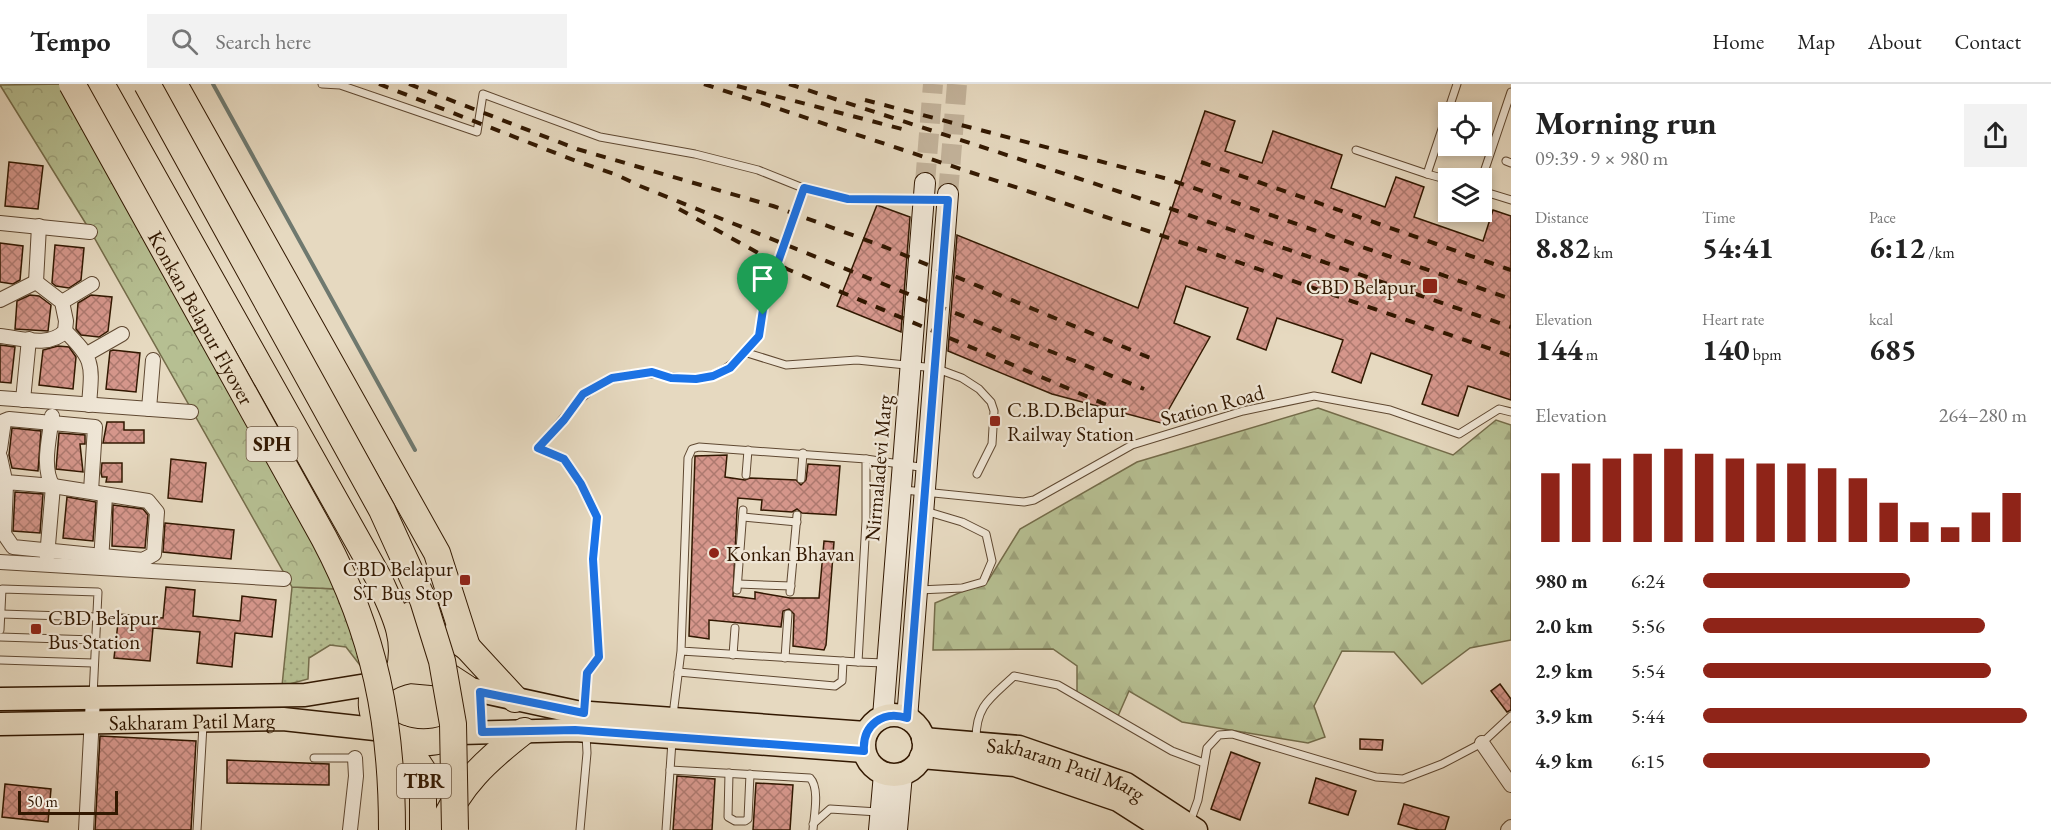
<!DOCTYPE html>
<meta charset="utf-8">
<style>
:root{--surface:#fff;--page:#f2f2f2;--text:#222;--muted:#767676;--line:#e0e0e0;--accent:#8f2418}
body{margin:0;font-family:"EB Garamond",serif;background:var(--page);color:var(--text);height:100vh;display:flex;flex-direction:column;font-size:22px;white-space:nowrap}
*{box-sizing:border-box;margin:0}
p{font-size:20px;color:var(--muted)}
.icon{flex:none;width:33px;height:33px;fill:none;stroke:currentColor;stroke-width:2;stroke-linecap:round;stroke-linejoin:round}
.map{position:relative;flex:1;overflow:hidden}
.side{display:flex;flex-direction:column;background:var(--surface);width:540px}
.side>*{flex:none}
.fabs{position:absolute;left:1438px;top:18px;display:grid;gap:12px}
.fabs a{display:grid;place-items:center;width:54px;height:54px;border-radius:0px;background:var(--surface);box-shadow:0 3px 9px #0003;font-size:30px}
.scale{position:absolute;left:18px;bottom:15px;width:100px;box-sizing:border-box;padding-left:6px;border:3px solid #321801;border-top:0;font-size:16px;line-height:21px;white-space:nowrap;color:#321801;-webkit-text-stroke:4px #efe6d6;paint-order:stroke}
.pin{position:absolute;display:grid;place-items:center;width:51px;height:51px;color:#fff;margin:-62px -26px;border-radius:50% 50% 50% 0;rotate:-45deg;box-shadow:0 0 6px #0007}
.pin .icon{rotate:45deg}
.round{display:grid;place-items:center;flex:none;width:63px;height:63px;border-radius:0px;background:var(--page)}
.headline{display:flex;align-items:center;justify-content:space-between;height:102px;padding:0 24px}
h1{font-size:33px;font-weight:700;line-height:45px}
.figures{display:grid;grid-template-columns:repeat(3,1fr);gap:9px;height:102px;padding:6px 24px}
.figures div{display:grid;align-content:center}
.figures b{font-size:30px;font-weight:700}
.figures small{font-size:16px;font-weight:400}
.figures p{font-size:16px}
.chart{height:168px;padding:12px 24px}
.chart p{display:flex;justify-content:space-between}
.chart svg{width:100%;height:108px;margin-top:6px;stroke:var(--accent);stroke-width:6}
ul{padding:0 24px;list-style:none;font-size:20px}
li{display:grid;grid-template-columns:96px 72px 1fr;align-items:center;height:45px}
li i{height:15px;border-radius:8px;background:var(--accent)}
header{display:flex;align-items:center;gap:36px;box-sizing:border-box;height:84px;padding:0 30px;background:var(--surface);border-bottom:2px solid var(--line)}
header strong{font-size:28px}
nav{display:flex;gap:33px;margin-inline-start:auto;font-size:21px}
.search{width:420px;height:54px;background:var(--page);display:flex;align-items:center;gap:15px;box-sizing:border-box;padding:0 21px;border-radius:0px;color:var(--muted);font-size:22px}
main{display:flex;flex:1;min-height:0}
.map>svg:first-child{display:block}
.grass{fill:url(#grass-dots);stroke:#746c4a;stroke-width:1.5}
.forest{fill:url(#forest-firs);stroke:#746c4a;stroke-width:1.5}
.park{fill:url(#park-crowns);stroke:#746c4a;stroke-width:1.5}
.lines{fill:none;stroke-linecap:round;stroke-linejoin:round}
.stream{stroke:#6f796f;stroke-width:4}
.building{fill:url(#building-cross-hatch);stroke:#321801;stroke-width:1.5}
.secondary-tunnel{stroke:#c2b29a;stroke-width:20;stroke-dasharray:20 10;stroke-linecap:butt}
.lane-casing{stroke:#5f4831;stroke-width:9}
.street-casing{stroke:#5f4831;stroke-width:16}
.secondary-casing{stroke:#321801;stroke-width:22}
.primary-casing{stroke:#321801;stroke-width:25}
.highway-casing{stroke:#321801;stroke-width:28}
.lane{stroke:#efe6d6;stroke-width:7}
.street{stroke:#efe6d6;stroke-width:14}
.secondary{stroke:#efe6d6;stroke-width:20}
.primary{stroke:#e6d9c0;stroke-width:22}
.highway{stroke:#e6d9c0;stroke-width:26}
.rail{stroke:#321801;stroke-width:4;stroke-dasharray:10 10;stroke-linecap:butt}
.highway-bridge-casing{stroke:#321801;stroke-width:28;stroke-linecap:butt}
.highway-bridge{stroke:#e6d9c0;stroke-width:26}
.route-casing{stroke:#fff;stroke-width:12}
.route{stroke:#1a73e8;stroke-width:8}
.poi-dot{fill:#8f2418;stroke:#efe6d6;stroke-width:2}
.labels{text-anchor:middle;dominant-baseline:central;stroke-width:4.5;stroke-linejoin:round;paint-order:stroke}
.shield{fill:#efe6d6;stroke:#6b5641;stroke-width:1.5}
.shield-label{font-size:20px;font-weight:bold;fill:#321801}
.poi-label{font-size:21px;fill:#321801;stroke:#efe6d6;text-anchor:start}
.street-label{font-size:21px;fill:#321801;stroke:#efe6d6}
</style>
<header>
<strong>Tempo</strong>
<div class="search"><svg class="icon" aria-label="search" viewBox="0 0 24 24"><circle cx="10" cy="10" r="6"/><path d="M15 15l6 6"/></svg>Search here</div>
<nav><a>Home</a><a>Map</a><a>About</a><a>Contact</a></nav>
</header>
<main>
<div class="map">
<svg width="1511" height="746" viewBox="0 0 1511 746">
<defs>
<pattern id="grass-dots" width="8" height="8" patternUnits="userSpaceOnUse" patternTransform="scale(1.5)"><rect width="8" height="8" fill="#b6bf92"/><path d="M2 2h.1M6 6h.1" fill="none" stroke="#9da37c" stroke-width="1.8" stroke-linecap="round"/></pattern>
<pattern id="forest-firs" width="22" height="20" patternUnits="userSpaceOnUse" patternTransform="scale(1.5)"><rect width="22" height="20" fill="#b6bf92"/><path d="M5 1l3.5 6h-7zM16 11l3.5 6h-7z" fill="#9da37c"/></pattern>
<pattern id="park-crowns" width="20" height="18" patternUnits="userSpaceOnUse" patternTransform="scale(1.5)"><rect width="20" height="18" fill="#b6bf92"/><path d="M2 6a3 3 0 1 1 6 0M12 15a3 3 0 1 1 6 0" fill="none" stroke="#9da37c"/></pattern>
<pattern id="building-cross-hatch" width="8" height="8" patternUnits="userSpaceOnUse" patternTransform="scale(1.5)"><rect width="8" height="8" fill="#d5968b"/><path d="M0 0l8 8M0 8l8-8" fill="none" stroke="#ad796f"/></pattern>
</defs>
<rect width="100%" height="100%" fill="#e6d9c0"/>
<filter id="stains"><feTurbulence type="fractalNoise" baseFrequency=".00333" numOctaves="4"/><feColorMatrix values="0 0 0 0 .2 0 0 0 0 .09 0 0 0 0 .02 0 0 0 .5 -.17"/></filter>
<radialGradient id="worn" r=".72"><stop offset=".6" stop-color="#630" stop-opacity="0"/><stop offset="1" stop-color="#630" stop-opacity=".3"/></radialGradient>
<polygon class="grass" points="292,503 337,505 366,589 346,563 330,561 309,574 308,595 282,602"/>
<polygon class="forest" points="1318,324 1453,371 1496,336 1511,341 1511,556 1470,564 1422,600 1394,568 1342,567 1314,622 1325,653 1308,659 1182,638 1129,607 1118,632 1077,616 1077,582 1053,565 933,566 935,519 988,497 1020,445 1137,378"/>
<polygon class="park" points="66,0 337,505 292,503 91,148 0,1"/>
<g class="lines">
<polyline class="stream" points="213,0 415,366"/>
</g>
<g class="building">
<polygon points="1205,27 1235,37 1225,67 1262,79 1273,47 1342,71 1331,104 1385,123 1396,93 1424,103 1414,133 1483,157 1493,126 1511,132 1511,316 1468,302 1458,332 1422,320 1432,291 1371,269 1361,299 1332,288 1343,256 1277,234 1266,266 1237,255 1248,224 1186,202 1174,239 1210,253 1161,339 1052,310 948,267 957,151 1138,224"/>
<polygon points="9,78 43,82 38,125 5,122"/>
<polygon points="877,121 910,133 901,248 837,222"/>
<polygon points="0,159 23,162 20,196 13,200 0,198"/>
<polygon points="55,161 84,164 81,196 69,204 56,202 52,199"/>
<polygon points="30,211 39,212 51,221 48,247 15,245 17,217"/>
<polygon points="91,211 112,213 108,247 99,253 81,251 76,245 78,219"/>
<polygon points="0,261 15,263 11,299 0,298"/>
<polygon points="58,262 69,263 76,273 73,305 39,301 43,266"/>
<polygon points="113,266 140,269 136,308 106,305 110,267"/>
<polygon points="107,338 124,338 124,346 144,346 144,359 103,359"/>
<polygon points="12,344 41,347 38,387 12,384 9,371"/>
<polygon points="59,349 85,351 85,360 80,360 83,388 56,385"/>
<polygon points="727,371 725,393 745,396 750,394 796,396 801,401 806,396 808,380 840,382 836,431 802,429 797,425 792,428 761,426 762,416 738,414 737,426 733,512 755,515 755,508 790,514 819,514 824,457 834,458 826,561 824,566 793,562 794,530 789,525 783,527 781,543 709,536 709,555 689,552 695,372"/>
<polygon points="171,375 206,379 202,418 168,414"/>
<polygon points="102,379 122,379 122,398 106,398 107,393 102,393 101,389"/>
<polygon points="15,408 43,410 40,449 13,447"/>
<polygon points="67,413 96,418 93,457 63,454"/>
<polygon points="113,421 143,425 148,431 145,464 112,462"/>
<polygon points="165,439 234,446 231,475 163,468"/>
<polygon points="166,503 195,506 193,532 240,537 242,512 276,516 272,553 235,549 232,583 197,579 200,548 153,544 150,577 114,574 119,530 163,534"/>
<polygon points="1500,600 1511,615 1511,626 1507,628 1491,607"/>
<polygon points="100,652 196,657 191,746 95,746"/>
<polygon points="1360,655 1383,656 1382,666 1360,665"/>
<polygon points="1231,668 1260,679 1240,736 1211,725"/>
<polygon points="227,676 329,680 329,701 227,699"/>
<polygon points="677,692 715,695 712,746 673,746"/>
<polygon points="1316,694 1356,707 1348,731 1309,719"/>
<polygon points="756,699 793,701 790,746 753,746"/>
<polygon points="5,700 51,705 48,738 2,733"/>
<polygon points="1404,720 1449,733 1445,746 1419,746 1398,740"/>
</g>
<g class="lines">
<g class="secondary-tunnel">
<polyline points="925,99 933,0"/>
<polyline points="948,110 957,0"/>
</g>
<g class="lane-casing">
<g id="lane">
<polyline points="322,0 340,1 477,48 483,10 600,53 695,70 758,86 803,104"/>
<polyline points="1356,66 1427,90"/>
<polyline points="1506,77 1511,79"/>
<polyline points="1482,94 1511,8"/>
<polyline points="1449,96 1427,90 1457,0"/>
<polyline points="1482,107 1511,116"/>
<polyline points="744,268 759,252 767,199 772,195 803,104 848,115 945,116"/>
<polyline points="866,375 926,384"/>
<polyline points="746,391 748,366"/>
<polyline points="801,395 803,369"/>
<polyline points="904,406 1024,418 1034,416 1132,361 1243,327 1314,312 1390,326 1459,350 1499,325 1511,328"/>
<polyline points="743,433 797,438"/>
<polyline points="738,500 791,502"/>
<polyline points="737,506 743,426"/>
<polyline points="919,506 962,504 983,498 992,477 986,450 962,438 925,427"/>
<polyline points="790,508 797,431"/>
<polyline points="1,530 96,533"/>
<polyline points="0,546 2,505 98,508 93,612"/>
<polyline points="0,553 94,556"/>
<polyline points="733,571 735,544"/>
<polyline points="785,574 788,530"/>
<polyline points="0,576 93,579"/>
<polyline points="858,578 885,579"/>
<polyline points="678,588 835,602 842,597 843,577"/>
<path d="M585,624L587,589L599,573L593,475L597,433L581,400L564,375L538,364C561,340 578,308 611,295C662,275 699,320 744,268L786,281L857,276L935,284L962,294L979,305L991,318L994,327L992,360L977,390"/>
<polyline points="673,631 681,567 858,578 866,437 866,375 699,363 692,365 688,374 681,567"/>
<path d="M976,655C976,621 991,614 1014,592L1058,601L1172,667L1204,679"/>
<polyline points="314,674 355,674"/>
<path d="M670,686L810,694C820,704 814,732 813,746"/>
<polyline points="729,689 728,733 735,737 745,737 748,735 750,690"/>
<polyline points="1190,738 1198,716 1207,664 1219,651 1232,650 1376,693 1403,695 1442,680 1482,659 1511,632"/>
<polyline points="813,740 830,725 878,728"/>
<polyline points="197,746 203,641"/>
<polyline points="580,746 587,669 586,650"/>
<polyline points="666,746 672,657"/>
</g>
</g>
<g class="street-casing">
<g id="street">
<polyline points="0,139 90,148"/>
<polyline points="36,198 39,142"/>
<polyline points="0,216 36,198"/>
<polyline points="62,218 92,200"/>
<path d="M65,247C95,276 92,281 89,321"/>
<path d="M0,252C20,254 50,264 65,247L66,237L62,218L36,198"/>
<polyline points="87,270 122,250"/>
<polyline points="0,314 191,328"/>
<polyline points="23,316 29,255"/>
<polyline points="149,325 153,276"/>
<polyline points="0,365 4,337 9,335 95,343 91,407"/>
<polyline points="0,373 6,401 4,450 13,463 143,476 154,470 157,428 148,417 53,402 6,398"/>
<path d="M47,473L53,402C41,384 50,352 52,332"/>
<polyline points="0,478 284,495"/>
<polyline points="101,478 105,412"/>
<polyline points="1482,659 1511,701"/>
<polyline points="86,746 93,614"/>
<polyline points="350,746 356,692 355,674"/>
<polyline points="1508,746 1511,743"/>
</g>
</g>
<g class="secondary-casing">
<g id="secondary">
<polyline points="883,633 925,99"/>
<polyline points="907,635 948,110"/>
<polyline points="879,746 884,690"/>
<polyline points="897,746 902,690"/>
</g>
</g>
<g class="primary-casing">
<g id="primary">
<polyline points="466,604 576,628 866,649"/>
<polyline points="0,615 305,611 379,599"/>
<circle cx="894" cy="661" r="30"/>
<path id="s1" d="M0,640L283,635L384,646"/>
<polyline points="459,649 575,646 864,667"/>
<path id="s2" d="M923,655L1019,663L1126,700L1196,746"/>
<polyline points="921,673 1015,681 1118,716 1165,746"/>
</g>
</g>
<g class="highway-casing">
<g id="highway">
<path d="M101,0L378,493C392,525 409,553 399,588"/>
<polyline points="174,0 437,469 467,563"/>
<polyline points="411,531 428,586"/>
<polyline points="452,553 467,563 515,615"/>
<path d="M410,586L443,589L466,604L472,628C462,662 412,666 386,647C371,637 366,612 380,599C389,591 400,588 410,586Z"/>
<polyline points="402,655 423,687 423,746"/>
<path d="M441,746C457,702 488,675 524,647"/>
</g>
</g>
<use href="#lane" class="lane"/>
<use href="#street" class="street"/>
<use href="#secondary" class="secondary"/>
<use href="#primary" class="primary"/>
<use href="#highway" class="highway"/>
<g class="rail">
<polyline points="379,0 576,77 617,91 640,102 1144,305"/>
<polyline points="409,0 577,65 773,122 885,163 1155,276"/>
<polyline points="704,0 1151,148 1511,272"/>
<polyline points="789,0 1160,121 1511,243"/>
<polyline points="737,2 902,45"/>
<polyline points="865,16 1168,95 1511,215"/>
<polyline points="1201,78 1511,186"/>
<polyline points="679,125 787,185 1133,332"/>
</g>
<g class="highway-bridge-casing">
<g id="highway-bridge">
<path id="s3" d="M72,0L324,454C375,550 392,638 392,746"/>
<polyline points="147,0 382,426 423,516 442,577 453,640 455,746"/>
</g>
</g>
<use href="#highway-bridge" class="highway-bridge"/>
</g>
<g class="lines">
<g class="route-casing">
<path id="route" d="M804,104L848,115L948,116L907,634C883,626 862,641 864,667L575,646L482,648L480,608L584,629L587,589L599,573L593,475L597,433L581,400L564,375L538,364L564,336L583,310L612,294L652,288L671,294L696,295L713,292L730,284L759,252L767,199L772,195Z"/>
</g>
<use href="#route" class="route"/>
</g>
<g class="poi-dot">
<rect x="1422" y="194" width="16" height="16" rx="3"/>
<rect x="989" y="331" width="12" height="12" rx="3"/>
<circle cx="714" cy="469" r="6"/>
<rect x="459" y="490" width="12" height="12" rx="3"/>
<rect x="30" y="539" width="12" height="12" rx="3"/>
</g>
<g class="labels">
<g class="shield">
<rect x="246.5" y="343" width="51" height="34" rx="4.5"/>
<rect x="397" y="680" width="54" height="34" rx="4.5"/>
</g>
<g class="shield-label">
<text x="272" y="360">SPH</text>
<text x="424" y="697">TBR</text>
</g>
<g class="poi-label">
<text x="1416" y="202" text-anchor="end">CBD Belapur</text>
<text x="1007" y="325">C.B.D.Belapur<tspan x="1007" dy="24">Railway Station</tspan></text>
<text x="726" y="469">Konkan Bhavan</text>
<text x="453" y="484" text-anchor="end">CBD Belapur<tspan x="453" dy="24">ST Bus Stop</tspan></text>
<text x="48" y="533">CBD Belapur<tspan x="48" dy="24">Bus Station</tspan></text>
</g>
<g class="street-label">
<text stroke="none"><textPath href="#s3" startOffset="267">Konkan Belapur Flyover</textPath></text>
<text transform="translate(1212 321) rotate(-15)">Station Road</text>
<text transform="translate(878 384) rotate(-85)">Nirmaladevi Marg</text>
<text stroke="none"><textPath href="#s1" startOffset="192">Sakharam Patil Marg</textPath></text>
<text stroke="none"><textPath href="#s2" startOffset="147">Sakharam Patil Marg</textPath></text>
</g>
</g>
<rect width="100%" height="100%" filter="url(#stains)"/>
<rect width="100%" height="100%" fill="url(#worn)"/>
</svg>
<div class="fabs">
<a><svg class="icon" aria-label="locate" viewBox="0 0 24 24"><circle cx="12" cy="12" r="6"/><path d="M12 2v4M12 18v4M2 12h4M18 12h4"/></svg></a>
<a><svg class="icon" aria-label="layers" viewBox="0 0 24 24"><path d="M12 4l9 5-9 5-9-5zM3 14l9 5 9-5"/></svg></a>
</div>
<div class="scale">50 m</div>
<div class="pin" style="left:763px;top:231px;background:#1e9e55"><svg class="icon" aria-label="arrive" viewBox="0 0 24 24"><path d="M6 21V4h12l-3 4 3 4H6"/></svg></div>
</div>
<section class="side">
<div class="headline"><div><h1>Morning run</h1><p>09:39 · 9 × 980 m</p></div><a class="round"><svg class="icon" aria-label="share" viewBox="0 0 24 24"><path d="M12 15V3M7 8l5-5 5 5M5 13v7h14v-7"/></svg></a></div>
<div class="figures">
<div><p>Distance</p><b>8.82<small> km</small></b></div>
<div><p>Time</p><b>54:41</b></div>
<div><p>Pace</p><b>6:12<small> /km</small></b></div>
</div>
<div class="figures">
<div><p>Elevation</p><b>144<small> m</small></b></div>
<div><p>Heart rate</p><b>140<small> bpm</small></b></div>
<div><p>kcal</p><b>685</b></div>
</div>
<div class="chart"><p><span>Elevation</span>264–280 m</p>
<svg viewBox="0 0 160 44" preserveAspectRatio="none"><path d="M5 44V16M15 44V12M25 44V10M35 44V8M45 44V6M55 44V8M65 44V10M75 44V12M85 44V12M95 44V14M105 44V18M115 44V28M125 44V36M135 44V38M145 44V32M155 44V24"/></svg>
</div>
<ul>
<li><b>980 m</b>6:24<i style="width:64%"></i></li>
<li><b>2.0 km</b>5:56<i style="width:87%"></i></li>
<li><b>2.9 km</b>5:54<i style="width:89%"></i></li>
<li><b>3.9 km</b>5:44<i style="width:100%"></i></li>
<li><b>4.9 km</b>6:15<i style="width:70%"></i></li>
</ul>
</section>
</main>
